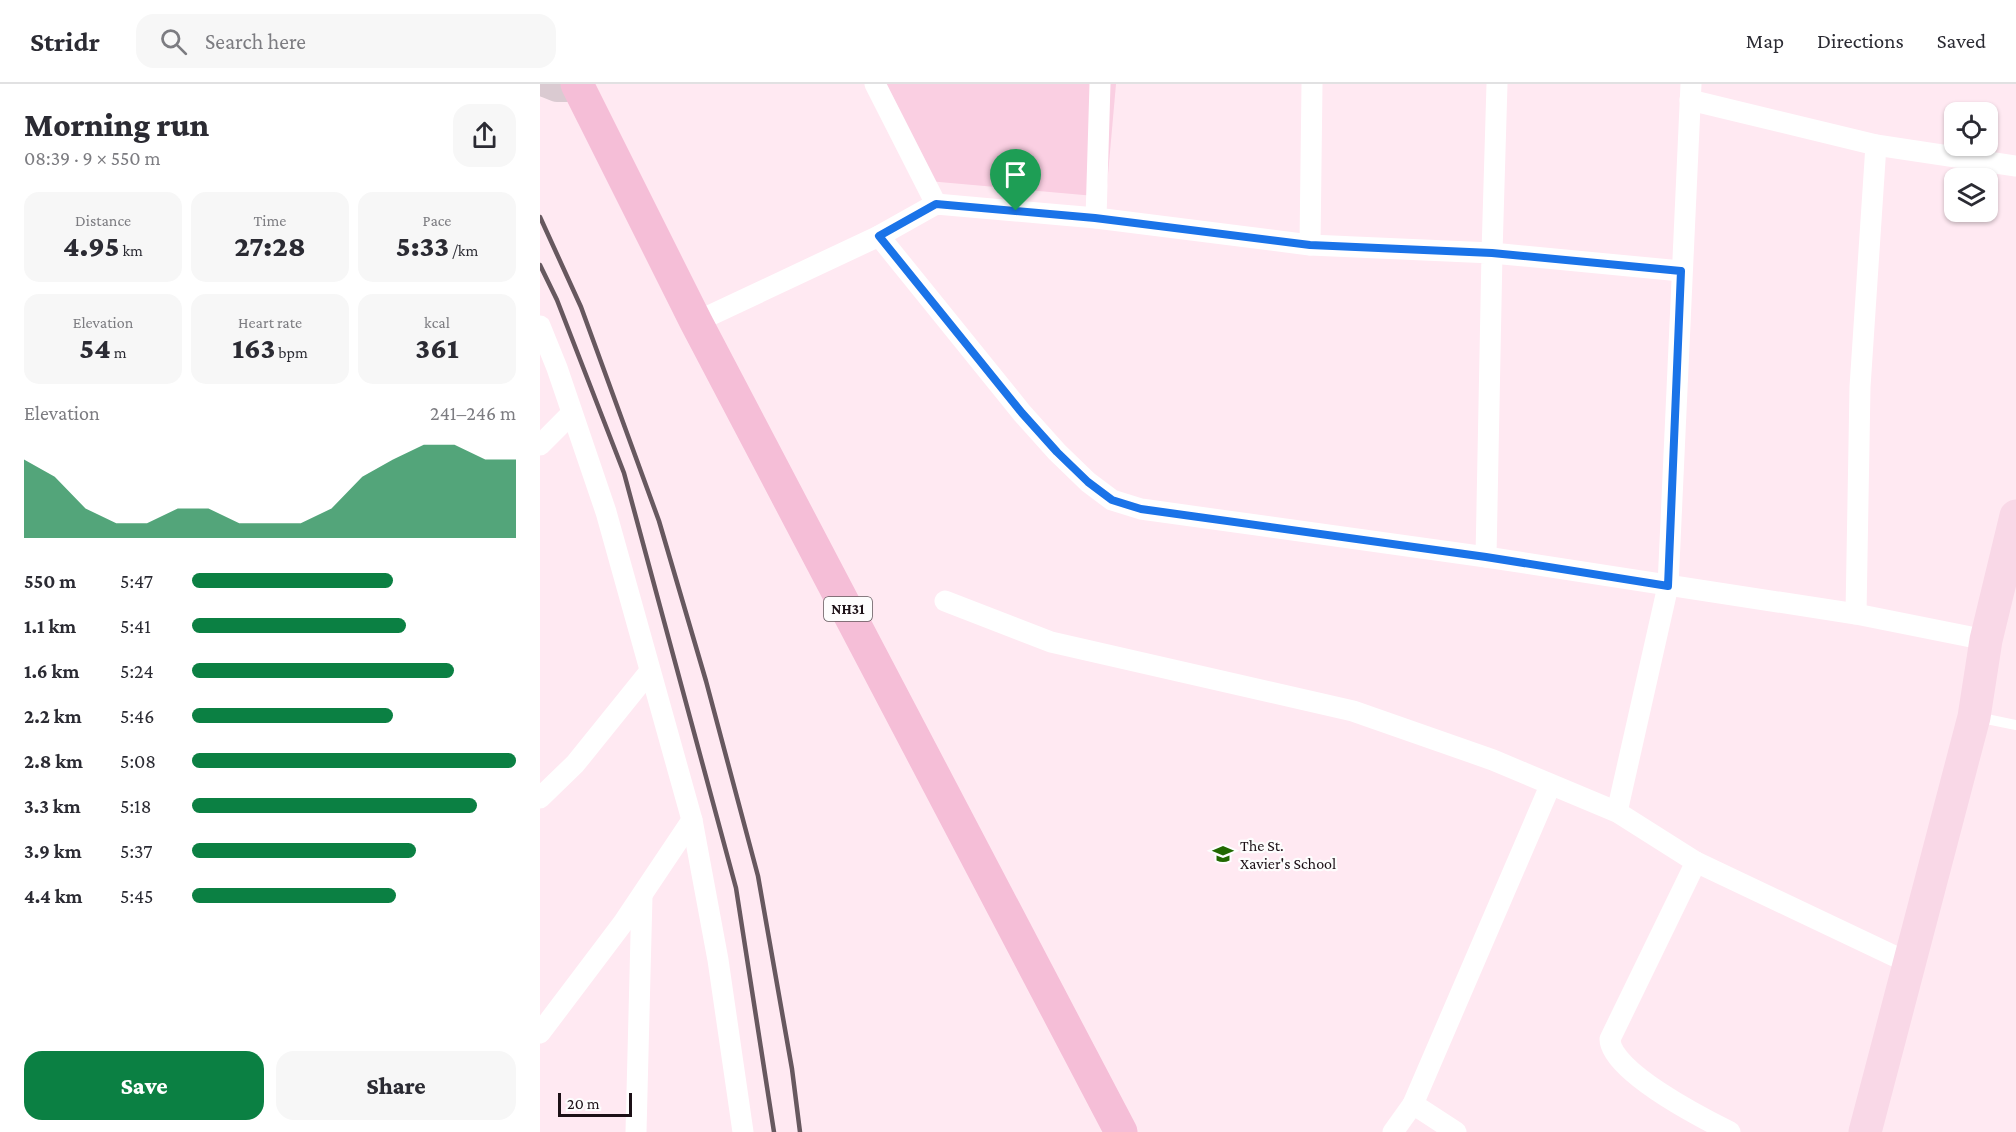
<!DOCTYPE html>
<meta charset="utf-8">
<style>
:root{--surface:#fff;--page:#f7f7f7;--text:#2b2b33;--muted:#7c7c81;--line:#e1e1e2;--accent:#0b8043}
body{margin:0;font-family:"Crimson Pro",serif;background:var(--page);color:var(--text);height:100vh;display:flex;flex-direction:column;font-size:22px;white-space:nowrap}
*{box-sizing:border-box;margin:0}
p{font-size:20px;color:var(--muted)}
.icon{flex:none;width:33px;height:33px;fill:none;stroke:currentColor;stroke-width:2;stroke-linecap:round;stroke-linejoin:round}
.map{position:relative;flex:1;overflow:hidden}
.sheet{display:flex;flex-direction:column;background:var(--surface);width:540px}
.sheet>*{flex:none}
.fabs{position:absolute;left:1404px;top:18px;display:grid;gap:12px}
.fabs a{display:grid;place-items:center;width:54px;height:54px;border-radius:12px;background:var(--surface);box-shadow:0 2px 4px #0004;font-size:30px}
.scale{position:absolute;left:18px;bottom:15px;width:74px;box-sizing:border-box;padding-left:6px;border:3px solid #1c1016;border-top:0;font-size:16px;line-height:21px;white-space:nowrap;color:#1c1016;-webkit-text-stroke:4px #fdfdfd;paint-order:stroke}
.pin{position:absolute;display:grid;place-items:center;width:51px;height:51px;color:#fff;margin:-62px -26px;border-radius:50% 50% 50% 0;rotate:-45deg;box-shadow:0 0 6px #0007}
.pin .icon{rotate:45deg}
.round{display:grid;place-items:center;flex:none;width:63px;height:63px;border-radius:18px;background:var(--page)}
.headline{display:flex;align-items:center;justify-content:space-between;height:102px;padding:0 24px}
h1{font-size:33px;font-weight:800;line-height:45px}
.stats{display:grid;grid-template-columns:repeat(3,1fr);gap:9px;height:102px;padding:6px 24px}
.stats div{display:grid;align-content:center;border-radius:15px;background:var(--page);text-align:center}
.stats b{font-size:30px;font-weight:800}
.stats small{font-size:16px;font-weight:400}
.stats p{font-size:16px}
.chart{height:168px;padding:12px 24px}
.chart p{display:flex;justify-content:space-between}
.chart svg{width:100%;height:108px;margin-top:6px;fill:var(--accent);opacity:.7}
.action{display:flex;gap:12px;margin-top:auto;padding:12px 24px}
.action a{flex:1;height:69px;border-radius:18px;background:var(--accent);color:#fff;font-size:24px;font-weight:800;line-height:69px;text-align:center}
.action a+a{background:var(--page);color:var(--text)}
ul{padding:0 24px;list-style:none;font-size:20px}
li{display:grid;grid-template-columns:96px 72px 1fr;align-items:center;height:45px}
li i{height:15px;border-radius:8px;background:var(--accent)}
header{display:flex;align-items:center;gap:36px;box-sizing:border-box;height:84px;padding:0 30px;background:var(--surface);border-bottom:2px solid var(--line)}
header strong{font-size:28px}
nav{display:flex;gap:33px;margin-inline-start:auto;font-size:21px}
.search{width:420px;height:54px;background:var(--page);display:flex;align-items:center;gap:15px;box-sizing:border-box;padding:0 21px;border-radius:18px;color:var(--muted);font-size:22px}
main{display:flex;flex:1;min-height:0}
.map>svg:first-child{display:block}
.green{fill:#facfe2}
.lines{fill:none;stroke-linecap:round;stroke-linejoin:round}
.lane{stroke:#fff;stroke-width:10}
.street{stroke:#fff;stroke-width:21}
.secondary{stroke:#dacad1;stroke-width:28}
.primary{stroke:#f9d8e7;stroke-width:33}
.highway{stroke:#f5bed7;stroke-width:33}
.rail{stroke:#67585f;stroke-width:4.5}
.route-casing{stroke:#fff;stroke-width:12}
.route{stroke:#1a73e8;stroke-width:8}
.labels{text-anchor:middle;dominant-baseline:central;stroke-width:4.5;stroke-linejoin:round;paint-order:stroke}
.shield{fill:#fdfdfd;stroke:#60575b;stroke-width:1.5}
.shield-label{font-size:15px;font-weight:bold;fill:#1c1016}
.poi-label{font-size:16px;fill:#1c1016;stroke:#fdfdfd;text-anchor:start}
</style>
<header>
<strong>Stridr</strong>
<div class="search"><svg class="icon" aria-label="search" viewBox="0 0 24 24"><circle cx="10" cy="10" r="6"/><path d="M15 15l6 6"/></svg>Search here</div>
<nav><a>Map</a><a>Directions</a><a>Saved</a></nav>
</header>
<main>
<section class="sheet">
<div class="headline"><div><h1>Morning run</h1><p>08:39 · 9 × 550 m</p></div><a class="round"><svg class="icon" aria-label="share" viewBox="0 0 24 24"><path d="M12 15V3M7 8l5-5 5 5M5 13v7h14v-7"/></svg></a></div>
<div class="stats">
<div><p>Distance</p><b>4.95<small> km</small></b></div>
<div><p>Time</p><b>27:28</b></div>
<div><p>Pace</p><b>5:33<small> /km</small></b></div>
</div>
<div class="stats">
<div><p>Elevation</p><b>54<small> m</small></b></div>
<div><p>Heart rate</p><b>163<small> bpm</small></b></div>
<div><p>kcal</p><b>361</b></div>
</div>
<div class="chart"><p><span>Elevation</span>241–246 m</p>
<svg viewBox="0 0 160 44" preserveAspectRatio="none"><path d="M0 44V12L10 19L20 32L30 38L40 38L50 32L60 32L70 38L80 38L90 38L100 32L110 19L120 12L130 6L140 6L150 12L160 12V44z"/></svg>
</div>
<ul>
<li><b>550 m</b>5:47<i style="width:62%"></i></li>
<li><b>1.1 km</b>5:41<i style="width:66%"></i></li>
<li><b>1.6 km</b>5:24<i style="width:81%"></i></li>
<li><b>2.2 km</b>5:46<i style="width:62%"></i></li>
<li><b>2.8 km</b>5:08<i style="width:100%"></i></li>
<li><b>3.3 km</b>5:18<i style="width:88%"></i></li>
<li><b>3.9 km</b>5:37<i style="width:69%"></i></li>
<li><b>4.4 km</b>5:45<i style="width:63%"></i></li>
</ul>
<div class="action"><a>Save</a><a>Share</a></div>
</section>
<div class="map">
<svg width="1476" height="1048" viewBox="0 0 1476 1048">
<rect width="100%" height="100%" fill="#ffe9f2"/>
<polygon class="green" points="341,0 576,0 566,113 388,97"/>
<g class="lines">
<polyline class="lane" points="1437,633 1476,641"/>
<g class="street">
<polyline points="335,0 396,120"/>
<polyline points="957,0 952,169 1141,187"/>
<polyline points="1150,16 1336,61 1476,82"/>
<polygon points="396,120 556,134 770,161 952,169 946,473 601,425 572,416 548,398 517,368 482,329 339,152"/>
<polyline points="556,134 560,0"/>
<polyline points="770,161 772,0"/>
<polyline points="156,238 339,152"/>
<polyline points="0,242 17,284 66,428 152,736 178,876 203,1048"/>
<polyline points="0,361 32,329"/>
<polyline points="946,473 1316,530 1446,556"/>
<polyline points="405,517 511,558 813,627 953,676 1077,728 1156,778 1371,880"/>
<polyline points="1316,530 1320,303 1336,61"/>
<polyline points="0,714 35,680 110,587"/>
<polyline points="1077,728 1128,502 1151,0"/>
<path d="M1156,778L1070,955C1070,987 1162,1034 1190,1048"/>
<polyline points="0,949 83,839 152,736"/>
<polyline points="96,1048 102,812"/>
<polyline points="853,1048 873,1020"/>
<polyline points="916,1048 873,1020 1010,702"/>
</g>
<polyline class="secondary" points="7,0 17,4 39,4"/>
<polyline class="primary" points="1325,1048 1434,633 1446,556 1476,432"/>
<polyline class="highway" points="37,0 156,238 581,1048"/>
<g class="rail">
<polyline points="0,133 41,223 119,437 166,597 218,792 252,985 260,1048"/>
<polyline points="0,181 17,216 84,389 196,804 234,1048"/>
</g>
</g>
<g class="lines">
<g class="route-casing">
<polygon id="route" points="396,120 555,134 770,161 952,169 1141,187 1128,502 946,473 601,425 572,416 548,398 517,368 482,329 339,152"/>
</g>
<use href="#route" class="route"/>
</g>
<defs>
<g id="school-bare" transform="scale(1.62)"><path d="M0-5L7-2L0 1L-7-2ZM-4 1L0 2.5L4 1V4Q0 6-4 4Z" fill="#216800" stroke="#fdfdfd" stroke-width="2.5" paint-order="stroke"/></g>
</defs>
<g fill-rule="evenodd">
<use href="#school-bare" x="683" y="770"/>
</g>
<g class="labels">
<rect class="shield" x="284" y="513" width="48" height="24" rx="4.5"/>
<g class="shield-label">
<text x="308" y="525">NH31</text>
</g>
<g class="poi-label">
<text x="700" y="761">The St.<tspan x="700" dy="18">Xavier's School</tspan></text>
</g>
</g>
</svg>
<div class="fabs">
<a><svg class="icon" aria-label="locate" viewBox="0 0 24 24"><circle cx="12" cy="12" r="6"/><path d="M12 2v4M12 18v4M2 12h4M18 12h4"/></svg></a>
<a><svg class="icon" aria-label="layers" viewBox="0 0 24 24"><path d="M12 4l9 5-9 5-9-5zM3 14l9 5 9-5"/></svg></a>
</div>
<div class="scale">20 m</div>
<div class="pin" style="left:476px;top:127px;background:#1e9e55"><svg class="icon" aria-label="arrive" viewBox="0 0 24 24"><path d="M6 21V4h12l-3 4 3 4H6"/></svg></div>
</div>
</main>
